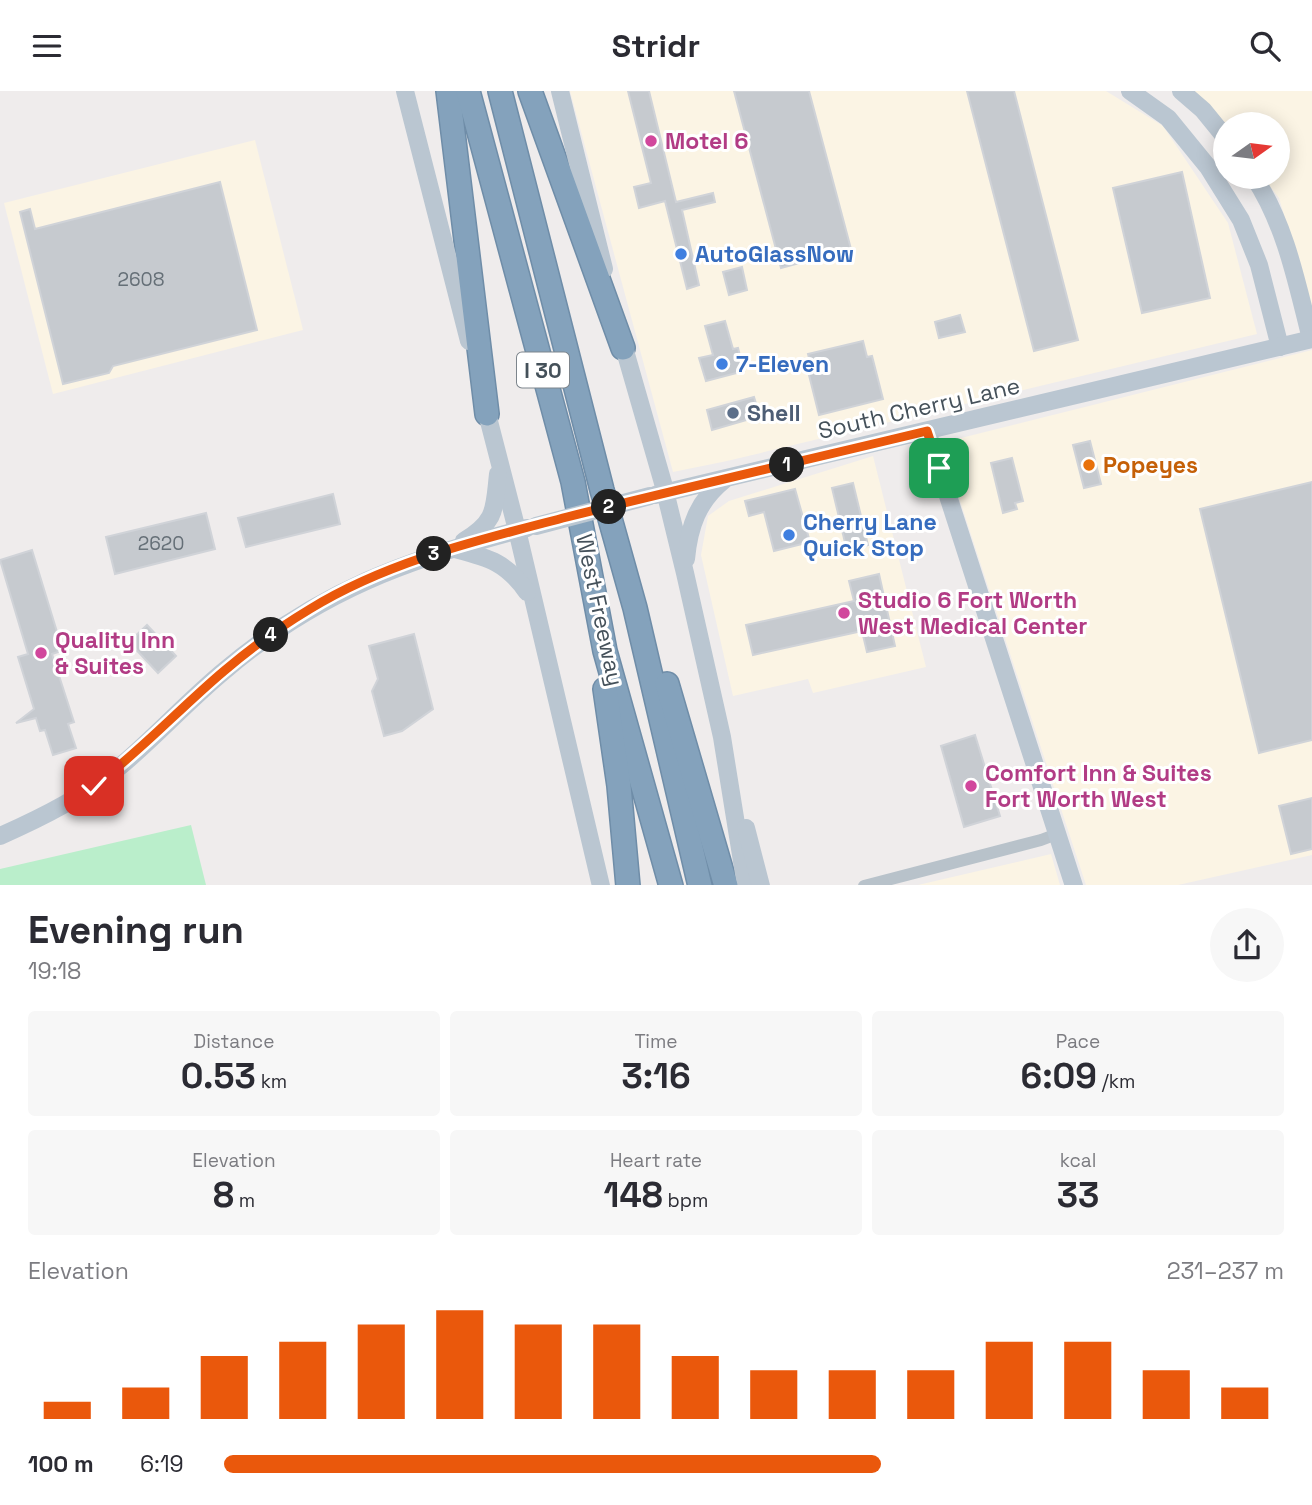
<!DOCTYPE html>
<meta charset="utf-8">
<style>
:root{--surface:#fff;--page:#f7f7f7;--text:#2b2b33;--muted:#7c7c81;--accent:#ea580c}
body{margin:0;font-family:"Space Grotesk",sans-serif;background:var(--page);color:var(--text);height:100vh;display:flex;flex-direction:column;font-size:26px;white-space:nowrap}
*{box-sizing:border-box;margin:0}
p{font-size:23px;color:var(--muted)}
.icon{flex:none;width:38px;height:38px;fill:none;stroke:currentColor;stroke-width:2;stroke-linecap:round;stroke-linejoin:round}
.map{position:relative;height:794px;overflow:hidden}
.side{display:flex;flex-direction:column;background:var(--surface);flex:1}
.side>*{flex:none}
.needle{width:46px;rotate:76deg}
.tools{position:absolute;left:1213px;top:21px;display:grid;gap:14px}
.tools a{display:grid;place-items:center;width:77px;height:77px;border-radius:50%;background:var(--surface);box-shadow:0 4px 18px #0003;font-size:35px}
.pin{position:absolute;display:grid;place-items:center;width:60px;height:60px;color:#fff;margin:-30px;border-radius:14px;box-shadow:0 4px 10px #0006}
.km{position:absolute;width:35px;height:35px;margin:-18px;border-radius:50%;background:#222;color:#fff;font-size:19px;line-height:35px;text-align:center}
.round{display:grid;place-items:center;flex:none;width:74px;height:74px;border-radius:37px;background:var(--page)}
.head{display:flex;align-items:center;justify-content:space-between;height:119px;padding:0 28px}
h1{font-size:38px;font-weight:700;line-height:52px}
.figures{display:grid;grid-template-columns:repeat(3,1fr);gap:10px;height:119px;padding:7px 28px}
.figures div{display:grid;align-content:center;border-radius:7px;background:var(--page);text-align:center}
.figures b{font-size:35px;font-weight:700}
.figures small{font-size:19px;font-weight:400}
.figures p{font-size:19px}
.chart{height:196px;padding:14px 28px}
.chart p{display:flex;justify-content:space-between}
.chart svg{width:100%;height:126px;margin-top:7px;stroke:var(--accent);stroke-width:6}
ul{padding:0 28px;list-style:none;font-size:23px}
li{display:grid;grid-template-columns:112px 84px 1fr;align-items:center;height:52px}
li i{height:18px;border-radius:9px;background:var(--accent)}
header{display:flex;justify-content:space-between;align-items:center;height:91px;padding:0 28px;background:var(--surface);font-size:32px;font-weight:700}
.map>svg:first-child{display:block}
.commercial{fill:#fbf4e4}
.green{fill:#baeecb}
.building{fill:#c6cacf;stroke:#d0d3d8;stroke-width:2}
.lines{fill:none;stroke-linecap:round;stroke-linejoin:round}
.highway-casing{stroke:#6f8da8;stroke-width:26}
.street{stroke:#b8c2ca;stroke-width:12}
.secondary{stroke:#bac6d1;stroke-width:18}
.highway{stroke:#84a2bc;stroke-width:23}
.secondary-bridge{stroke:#bac6d1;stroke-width:18}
.route-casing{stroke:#fff;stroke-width:14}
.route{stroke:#ea580c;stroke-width:9}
.hotel-dot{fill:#d1479c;stroke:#fff;stroke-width:2.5}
.shop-dot{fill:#3f7fe0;stroke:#fff;stroke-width:2.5}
.service-dot{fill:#5c6f8a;stroke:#fff;stroke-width:2.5}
.food-dot{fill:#e8710a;stroke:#fff;stroke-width:2.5}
.labels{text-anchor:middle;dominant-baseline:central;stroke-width:6;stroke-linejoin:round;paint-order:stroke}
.number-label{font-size:19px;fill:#656f77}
.shield{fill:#fff;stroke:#7d858c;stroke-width:2}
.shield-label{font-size:21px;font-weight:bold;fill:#45515a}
.hotel-label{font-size:23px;font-weight:bold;fill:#b23c85;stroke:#fff;text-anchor:start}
.shop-label{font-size:23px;font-weight:bold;fill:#366cbe;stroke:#fff;text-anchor:start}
.street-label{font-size:23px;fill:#45515a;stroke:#fff}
.service-label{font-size:23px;font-weight:bold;fill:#4e5e75;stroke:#fff;text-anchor:start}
.food-label{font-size:23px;font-weight:bold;fill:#c56008;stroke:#fff;text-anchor:start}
</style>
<header><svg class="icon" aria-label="menu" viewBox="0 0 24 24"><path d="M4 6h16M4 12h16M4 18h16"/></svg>Stridr<svg class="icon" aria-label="search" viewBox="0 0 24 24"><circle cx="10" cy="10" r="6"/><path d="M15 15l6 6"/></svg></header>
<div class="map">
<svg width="1312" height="795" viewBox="0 0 1312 795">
<rect width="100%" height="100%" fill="#efecec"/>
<g class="commercial">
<polygon points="570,0 1106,0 1163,35 1228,132 1257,243 727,370 673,381"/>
<polygon points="1194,0 1312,0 1312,218 1279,107 1263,86 1278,86 1278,33 1225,33"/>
<polygon points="255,49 303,239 53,303 4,112"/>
<polygon points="1312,259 1312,764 1178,794 1086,794 941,352"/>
<polygon points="873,365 926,576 813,602 808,588 733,605 701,464 708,425 729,410"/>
<polygon points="1051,763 1060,794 918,794"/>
</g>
<polygon class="green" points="191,734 206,794 0,794 0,778"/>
<g class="building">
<polygon points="628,0 649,0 676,111 713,102 715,111 682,119 699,194 687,198 665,110 639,117 634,96 651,92"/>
<polygon points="734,0 809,0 851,158 781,177"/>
<polygon points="967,0 1014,0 1078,249 1034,260"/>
<polygon points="1182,81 1210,207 1142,222 1113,97"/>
<polygon points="220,91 257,239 113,275 109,282 63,293 20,121 30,118 35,138"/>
<polygon points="742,176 747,199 729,204 723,181"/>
<polygon points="960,224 965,241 939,247 935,231"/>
<polygon points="725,230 733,258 738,257 744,280 706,290 699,267 713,264 705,235"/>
<polygon points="863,250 867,266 872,265 883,308 819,324 808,280 812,279 808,263"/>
<polygon points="754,306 760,325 712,339 707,319"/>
<polygon points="1090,350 1101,393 1084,397 1073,354"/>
<polygon points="1012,367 1023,410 1015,412 1017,418 1003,422 991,372"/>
<polygon points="1312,391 1312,649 1259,662 1200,418"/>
<polygon points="853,392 868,454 847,460 832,397"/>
<polygon points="795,398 810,451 774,460 764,421 749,425 745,410"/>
<polygon points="333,403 340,433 246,456 238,427"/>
<polygon points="206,422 215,458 115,483 106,446"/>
<polygon points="32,459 61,554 56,555 58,561 52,563 74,631 68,633 76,657 53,664 45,639 40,640 36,627 16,632 34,618 18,566 28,563 0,469"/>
<polygon points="879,483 895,555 867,561 862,540 753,564 746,534 854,510 849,490"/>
<polygon points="147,534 176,565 158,582 129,551"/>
<polygon points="414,543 433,618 402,640 384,645 372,600 378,588 369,555"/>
<polygon points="975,644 1000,725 964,736 941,655"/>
<polygon points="1312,707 1312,758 1291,763 1279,715"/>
</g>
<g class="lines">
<g class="highway-casing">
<g id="highway">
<polyline points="448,0 487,323"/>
<polyline points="468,0 573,391 605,560 671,795"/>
<polyline points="500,0 602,399 635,517 700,795"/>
<polyline points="530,0 623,257"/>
<polyline points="667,593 726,795"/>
<polyline points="605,598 619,695 628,795"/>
</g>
</g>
<polyline class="street" points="864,795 1041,749 1057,743"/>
<g class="secondary">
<polyline points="405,0 469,250"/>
<polyline points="560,0 604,178"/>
<polyline points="1130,0 1168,27 1208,76 1241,129 1259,174 1280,256"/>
<polyline points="1181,0 1203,19 1225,46"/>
<path d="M1254,86C1286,135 1297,193 1311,248"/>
<polyline points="621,246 663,392 685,482 722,646 746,795"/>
<polyline points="484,311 517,439 601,795"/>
<polyline points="927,340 1074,795"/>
<polyline points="655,404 1312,248"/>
<path d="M464,450C497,430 494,418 498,383"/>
<path d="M455,458C489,467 506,471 527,501"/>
<path d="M686,468C689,435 698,410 724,389"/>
<polyline points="746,737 761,795"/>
<path d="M0,745C43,726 87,704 123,673C158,643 189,609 224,580C318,500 410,467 527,437"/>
</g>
<use href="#highway" class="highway"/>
<polyline class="secondary-bridge" points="536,435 650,405"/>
</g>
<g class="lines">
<g class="route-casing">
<path id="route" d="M94,695C141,660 180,617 224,580C251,557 280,536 310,518C388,470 479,449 567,426C687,396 807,369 927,340L939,377"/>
</g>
<use href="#route" class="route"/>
</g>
<g class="hotel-dot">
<circle cx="651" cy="50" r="7"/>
<circle cx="844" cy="522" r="7"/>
<circle cx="41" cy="562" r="7"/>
<circle cx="971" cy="695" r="7"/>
</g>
<g class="shop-dot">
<circle cx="681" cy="163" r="7"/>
<circle cx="722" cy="273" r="7"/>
<circle cx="789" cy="444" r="7"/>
</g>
<circle class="service-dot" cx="733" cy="322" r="7"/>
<circle class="food-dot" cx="1089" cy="374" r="7"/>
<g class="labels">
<g class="number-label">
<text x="141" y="188">2608</text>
<text x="161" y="452">2620</text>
</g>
<rect class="shield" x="517" y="261.5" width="52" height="35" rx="5"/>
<g class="shield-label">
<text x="543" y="279">I 30</text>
</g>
<g class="hotel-label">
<text x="665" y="50">Motel 6</text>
<text x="858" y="509">Studio 6 Fort Worth<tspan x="858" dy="26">West Medical Center</tspan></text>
<text x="55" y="549">Quality Inn<tspan x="55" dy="26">&amp; Suites</tspan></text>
<text x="985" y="682">Comfort Inn &amp; Suites<tspan x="985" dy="26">Fort Worth West</tspan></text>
</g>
<g class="shop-label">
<text x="695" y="163">AutoGlassNow</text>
<text x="736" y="273">7-Eleven</text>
<text x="803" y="431">Cherry Lane<tspan x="803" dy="26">Quick Stop</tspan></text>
</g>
<g class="street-label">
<text transform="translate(919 317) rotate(-13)">South Cherry Lane</text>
<text transform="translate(600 519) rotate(78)">West Freeway</text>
</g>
<g class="service-label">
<text x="747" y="322">Shell</text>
</g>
<g class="food-label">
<text x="1103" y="374">Popeyes</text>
</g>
</g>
</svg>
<div class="tools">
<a><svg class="needle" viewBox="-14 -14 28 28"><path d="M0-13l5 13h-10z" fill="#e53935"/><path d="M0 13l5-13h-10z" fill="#7c7c81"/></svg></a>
</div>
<div class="pin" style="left:939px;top:377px;background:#1e9e55"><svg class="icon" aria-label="arrive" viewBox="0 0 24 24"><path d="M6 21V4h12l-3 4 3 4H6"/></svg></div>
<div class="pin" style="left:94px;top:695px;background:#d93025"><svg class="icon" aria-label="check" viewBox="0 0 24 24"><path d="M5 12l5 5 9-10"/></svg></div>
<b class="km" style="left:787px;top:374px">1</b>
<b class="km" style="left:609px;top:416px">2</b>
<b class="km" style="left:434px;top:463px">3</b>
<b class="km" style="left:271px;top:544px">4</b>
</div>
<section class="side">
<div class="head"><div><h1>Evening run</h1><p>19:18</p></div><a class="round"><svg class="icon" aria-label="share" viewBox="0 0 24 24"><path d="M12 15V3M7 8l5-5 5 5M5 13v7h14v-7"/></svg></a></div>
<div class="figures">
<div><p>Distance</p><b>0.53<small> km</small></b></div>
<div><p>Time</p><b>3:16</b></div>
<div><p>Pace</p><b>6:09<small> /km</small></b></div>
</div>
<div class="figures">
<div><p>Elevation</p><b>8<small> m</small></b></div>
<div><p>Heart rate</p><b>148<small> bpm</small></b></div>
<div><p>kcal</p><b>33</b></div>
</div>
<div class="chart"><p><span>Elevation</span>231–237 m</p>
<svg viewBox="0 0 160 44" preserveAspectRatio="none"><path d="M5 44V38M15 44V33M25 44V22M35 44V17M45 44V11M55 44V6M65 44V11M75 44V11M85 44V22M95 44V27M105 44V27M115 44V27M125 44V17M135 44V17M145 44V27M155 44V33"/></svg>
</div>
<ul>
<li><b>100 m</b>6:19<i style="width:62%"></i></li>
</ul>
</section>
